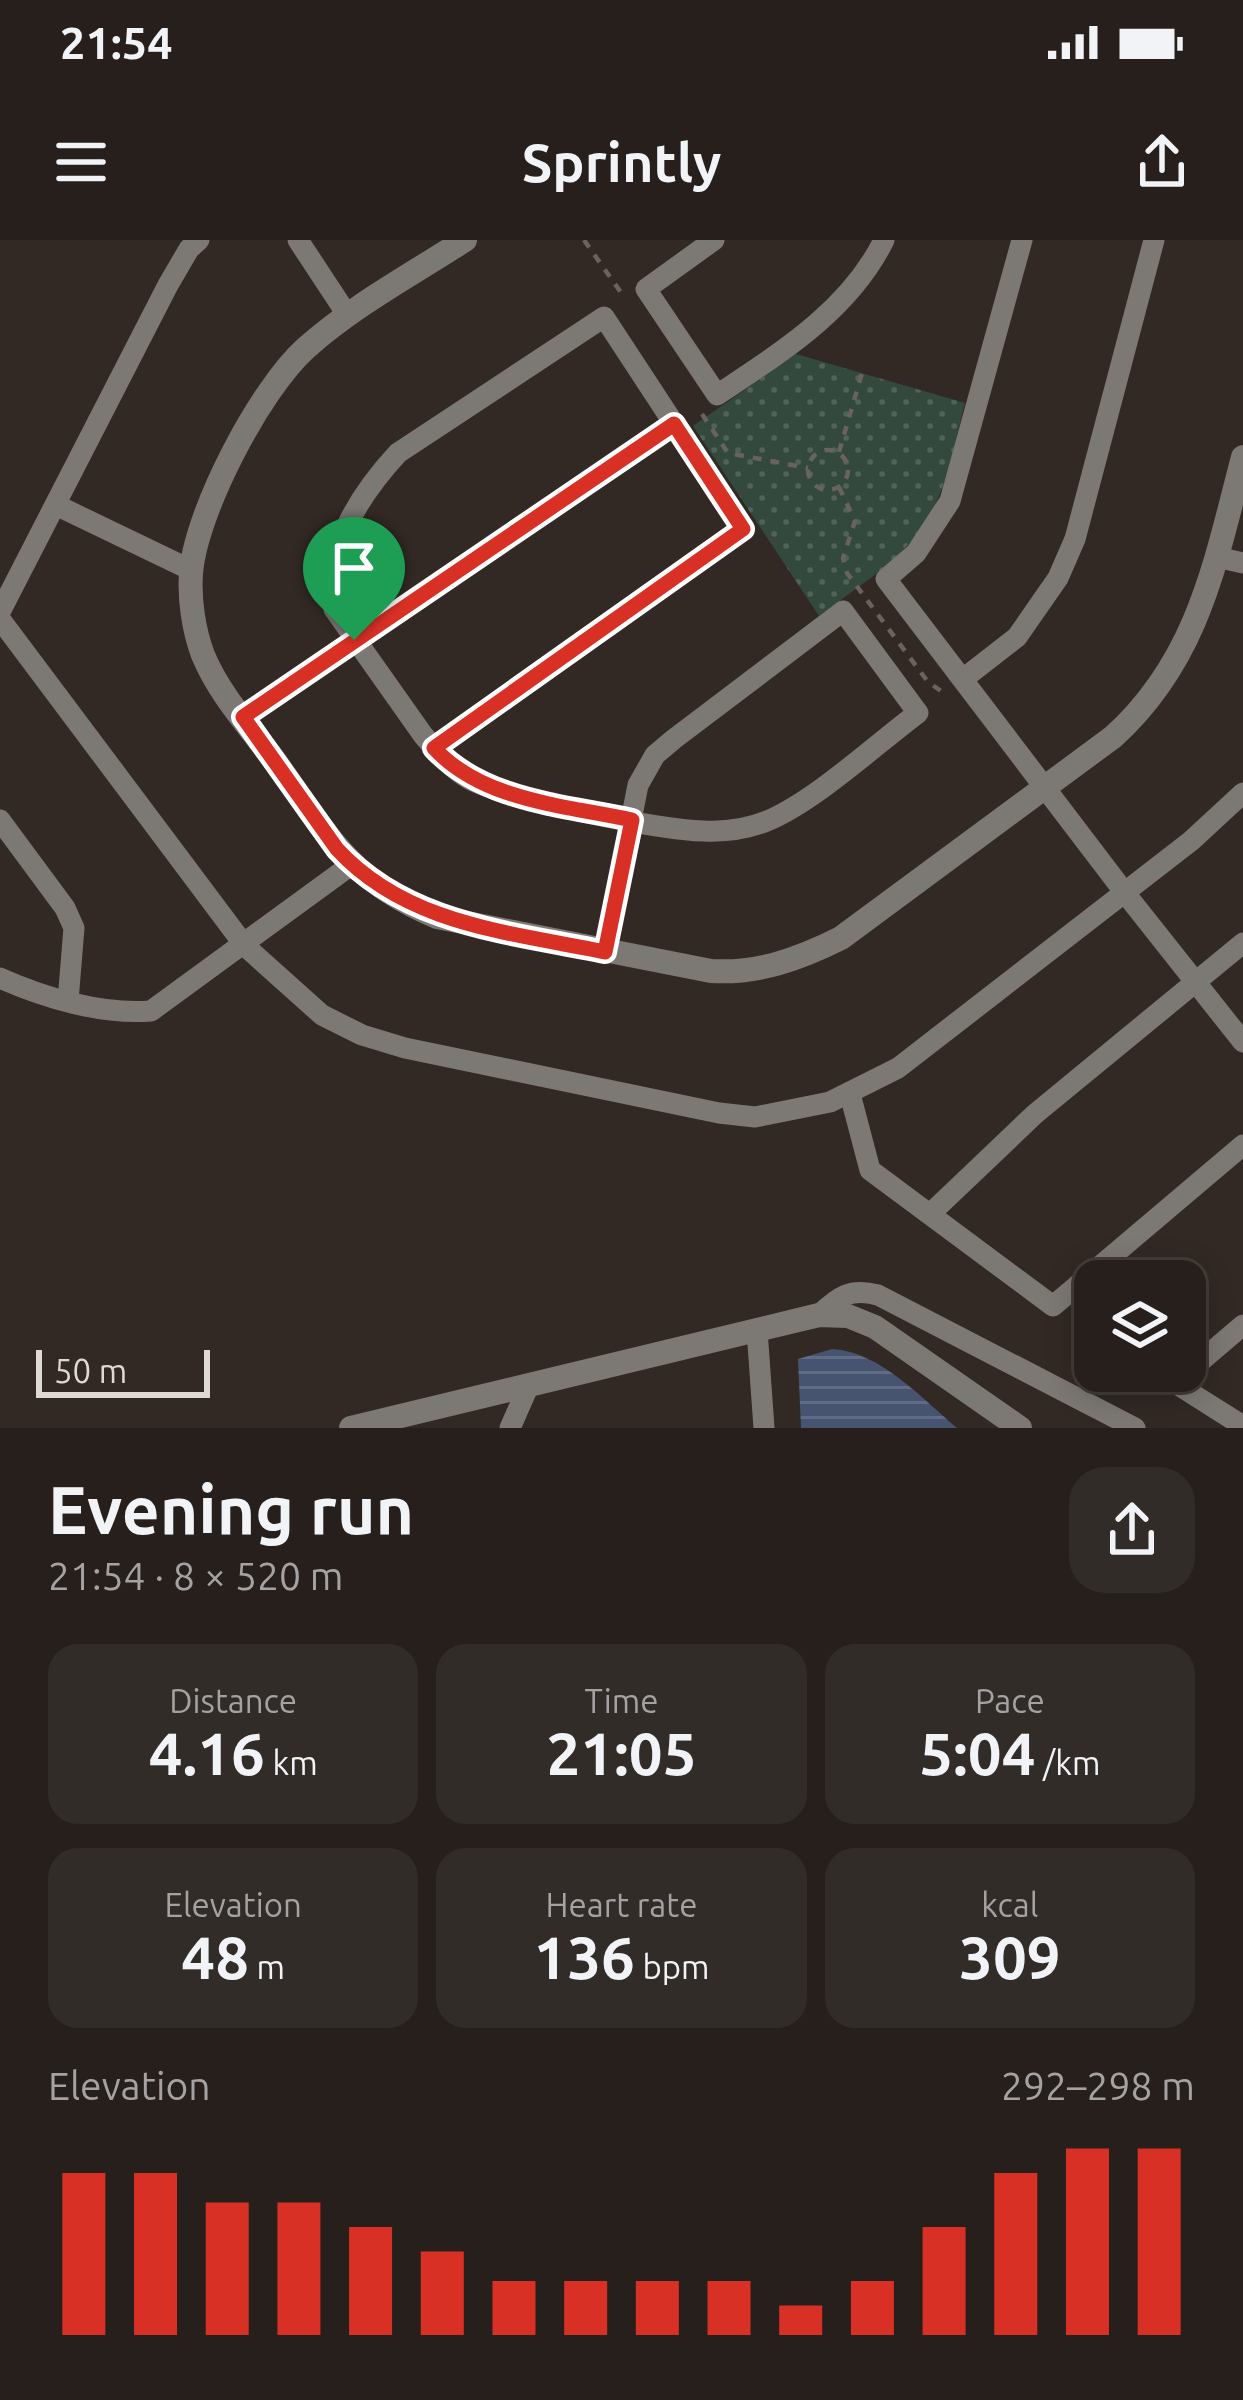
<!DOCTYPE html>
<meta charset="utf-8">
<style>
:root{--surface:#261f1b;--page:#322c28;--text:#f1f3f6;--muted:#a4a2a3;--line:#423d3a;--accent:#d93025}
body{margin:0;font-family:Ubuntu,sans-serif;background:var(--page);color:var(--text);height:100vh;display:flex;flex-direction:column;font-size:45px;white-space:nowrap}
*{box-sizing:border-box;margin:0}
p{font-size:39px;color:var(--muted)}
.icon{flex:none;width:66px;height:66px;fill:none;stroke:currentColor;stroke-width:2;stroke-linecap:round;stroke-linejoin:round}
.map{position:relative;height:1188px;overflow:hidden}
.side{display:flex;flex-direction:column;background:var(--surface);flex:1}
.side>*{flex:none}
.controls{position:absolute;left:1074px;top:1020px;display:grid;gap:24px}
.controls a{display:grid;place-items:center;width:132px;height:132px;border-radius:24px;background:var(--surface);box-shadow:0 6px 30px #0003,0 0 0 3px var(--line);font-size:60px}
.scale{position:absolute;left:36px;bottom:30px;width:174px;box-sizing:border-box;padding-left:12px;border:6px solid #dfd9d6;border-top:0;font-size:33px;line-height:42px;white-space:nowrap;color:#dfd9d6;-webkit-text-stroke:9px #322924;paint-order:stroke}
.pin{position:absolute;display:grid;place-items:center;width:102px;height:102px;color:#fff;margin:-123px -51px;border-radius:50% 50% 50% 0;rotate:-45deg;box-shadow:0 0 12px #0007}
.pin .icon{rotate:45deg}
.round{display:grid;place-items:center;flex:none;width:126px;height:126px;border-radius:36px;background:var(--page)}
.head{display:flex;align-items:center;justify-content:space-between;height:204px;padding:0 48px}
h1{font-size:66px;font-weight:600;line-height:90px}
.stats{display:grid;grid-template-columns:repeat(3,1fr);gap:18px;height:204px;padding:12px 48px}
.stats div{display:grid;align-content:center;border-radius:30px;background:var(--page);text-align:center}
.stats b{font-size:60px;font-weight:600}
.stats small{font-size:33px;font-weight:400}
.stats p{font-size:33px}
.chart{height:336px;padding:24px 48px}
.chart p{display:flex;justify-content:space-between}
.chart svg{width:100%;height:216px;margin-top:12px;stroke:var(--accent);stroke-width:6}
.status{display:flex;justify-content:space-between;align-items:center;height:84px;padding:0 60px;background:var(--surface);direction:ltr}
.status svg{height:33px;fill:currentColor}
header{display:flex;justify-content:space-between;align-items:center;height:156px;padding:0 48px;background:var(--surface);font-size:54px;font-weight:600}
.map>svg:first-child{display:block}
.green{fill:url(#green-dots)}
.water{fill:url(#water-rules)}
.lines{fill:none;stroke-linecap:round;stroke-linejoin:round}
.path{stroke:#6a625d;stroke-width:4.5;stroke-dasharray:9 9;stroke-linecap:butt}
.minor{stroke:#7c7975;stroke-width:21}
.tertiary{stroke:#7c7975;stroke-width:24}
.route-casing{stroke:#fff;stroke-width:24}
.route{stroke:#d93025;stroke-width:15}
</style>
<div class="status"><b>21:54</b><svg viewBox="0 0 49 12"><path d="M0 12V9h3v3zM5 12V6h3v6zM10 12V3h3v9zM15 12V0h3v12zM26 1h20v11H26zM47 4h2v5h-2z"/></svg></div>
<header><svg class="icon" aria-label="menu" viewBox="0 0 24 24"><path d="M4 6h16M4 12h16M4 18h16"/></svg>Sprintly<svg class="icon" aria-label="share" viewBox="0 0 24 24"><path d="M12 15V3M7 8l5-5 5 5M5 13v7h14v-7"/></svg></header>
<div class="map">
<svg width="1243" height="1188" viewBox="0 0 1243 1188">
<defs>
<pattern id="green-dots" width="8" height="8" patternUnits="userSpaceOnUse" patternTransform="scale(3)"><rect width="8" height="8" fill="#33493d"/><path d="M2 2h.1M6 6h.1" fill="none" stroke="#506358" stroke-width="1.8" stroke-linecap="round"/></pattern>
<pattern id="water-rules" width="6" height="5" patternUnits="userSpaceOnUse" patternTransform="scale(3)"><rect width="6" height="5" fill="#465471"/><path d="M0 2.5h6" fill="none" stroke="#606c84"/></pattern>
</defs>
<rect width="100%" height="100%" fill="#322924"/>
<path class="green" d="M796,114L965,163C954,204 947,254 921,289C896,324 853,350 819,376L693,186Z"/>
<path class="water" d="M832,1109C881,1112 921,1158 957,1188H801L798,1119Z"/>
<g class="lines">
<g class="path">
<polyline points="584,0 622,54"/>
<polyline points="702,174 728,213 808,228"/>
<circle cx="828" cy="230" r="20"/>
<polyline points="839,212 862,133"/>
<polyline points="839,247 855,281 843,318 847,333 928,442 944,453"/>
</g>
<g class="minor">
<polyline points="298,0 348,76"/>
<path d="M714,0L646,49L717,155C780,113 849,71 884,0"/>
<polyline points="1022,0 950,261 916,313 886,339 1125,653 1243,802"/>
<polyline points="56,265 191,330"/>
<polyline points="1217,317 1243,323"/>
<polyline points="0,372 168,45 189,9 199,0"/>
<polyline points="0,379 245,706 322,775 362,795 405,808 719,873 755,877 830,862 898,828 1191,601 1243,553"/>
<polyline points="963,439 1017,397 1058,338 1075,299 1154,0"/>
<polyline points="243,477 674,184"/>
<path d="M434,508L743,289L604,77L398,213C361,253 321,313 334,369L423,495C437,511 450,528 469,539C507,559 659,590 704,591C725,592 747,589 767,581C815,561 875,505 918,473L843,371L674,499L655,515L638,545L605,712"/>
<polyline points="0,580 65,668 74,688 68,761"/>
<path d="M0,738C45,758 102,775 151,771L351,625"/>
<polyline points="850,854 870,930 1053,1066 1243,905"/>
<polyline points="930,974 1035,874 1243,703"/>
<path d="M819,1075C839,1056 850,1048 878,1055L1135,1188"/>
<polyline points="1243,1085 1175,1143 1243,1186"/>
<polyline points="757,1090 764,1188"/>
<polyline points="510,1188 529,1145"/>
</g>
<g class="tertiary">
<path d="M465,0C412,34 353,66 306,108C260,149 195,273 191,334C189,360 194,391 203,415C219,454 250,488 275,521C327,595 349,640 437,677L711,731C758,734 799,719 841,698L1113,497C1198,420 1215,324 1243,217"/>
<polyline points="351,1188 819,1075 848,1076 875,1087 1020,1188"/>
</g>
</g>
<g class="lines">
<g class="route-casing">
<path id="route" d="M674,184L743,289L434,508C483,561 563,565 632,580L605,712C509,692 407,685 337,609L243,477Z"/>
</g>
<use href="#route" class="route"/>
</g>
</svg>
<div class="controls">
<a><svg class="icon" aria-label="layers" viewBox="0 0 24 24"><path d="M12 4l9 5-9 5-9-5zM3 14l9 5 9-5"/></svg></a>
</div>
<div class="scale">50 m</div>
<div class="pin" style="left:354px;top:400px;background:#1e9e55"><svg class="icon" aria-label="arrive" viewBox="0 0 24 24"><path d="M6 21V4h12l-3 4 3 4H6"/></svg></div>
</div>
<section class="side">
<div class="head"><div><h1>Evening run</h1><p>21:54 · 8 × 520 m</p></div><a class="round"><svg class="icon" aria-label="share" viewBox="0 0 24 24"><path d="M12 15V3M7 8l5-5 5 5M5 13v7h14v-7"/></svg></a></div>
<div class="stats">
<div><p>Distance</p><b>4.16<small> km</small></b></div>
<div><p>Time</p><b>21:05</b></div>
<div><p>Pace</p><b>5:04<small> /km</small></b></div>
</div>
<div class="stats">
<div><p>Elevation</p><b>48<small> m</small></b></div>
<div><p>Heart rate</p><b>136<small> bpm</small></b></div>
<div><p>kcal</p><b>309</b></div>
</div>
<div class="chart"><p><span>Elevation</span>292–298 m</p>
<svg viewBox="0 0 160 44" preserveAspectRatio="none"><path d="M5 44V11M15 44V11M25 44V17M35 44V17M45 44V22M55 44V27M65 44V33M75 44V33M85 44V33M95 44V33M105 44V38M115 44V33M125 44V22M135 44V11M145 44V6M155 44V6"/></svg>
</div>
</section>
